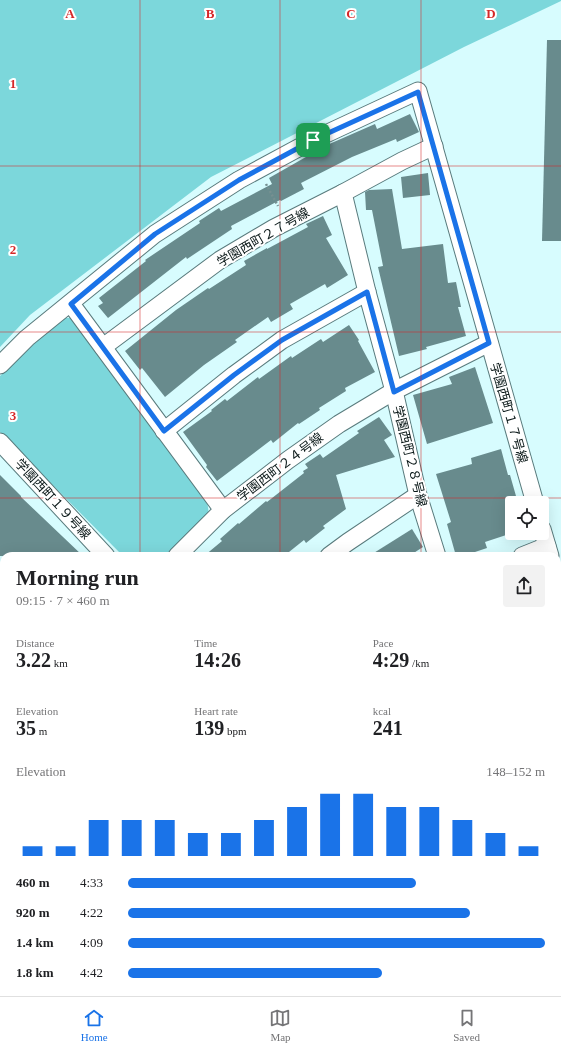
<!DOCTYPE html>
<meta charset="utf-8">
<style>
:root{--surface:#fff;--page:#f2f2f2;--text:#202124;--muted:#757577;--line:#e0e0e0;--accent:#1a73e8}
body{margin:0;font-family:"Times New Roman","Noto Sans JP",serif;background:var(--page);color:var(--text);height:100vh;display:flex;flex-direction:column;font-size:15px;white-space:nowrap}
*{box-sizing:border-box;margin:0}
p{font-size:13px;color:var(--muted)}
.icon{flex:none;width:22px;height:22px;fill:none;stroke:currentColor;stroke-width:2;stroke-linecap:round;stroke-linejoin:round}
.map{position:relative;flex:1;overflow:hidden}
.sheet{position:absolute;left:0px;top:552px;width:561px;height:444px;display:flex;flex-direction:column;background:var(--surface);border-radius:12px 12px 0 0;box-shadow:0 4px 16px #0002}
.sheet>*{flex:none}
.controls{position:absolute;left:505px;top:496px;display:grid;gap:8px}
.controls a{display:grid;place-items:center;width:44px;height:44px;border-radius:4px;background:var(--surface);box-shadow:0 4px 16px #0002;font-size:20px}
.pin{position:absolute;display:grid;place-items:center;width:34px;height:34px;color:#fff;margin:-17px;border-radius:8px;box-shadow:0 2px 6px #0006}
.round{display:grid;place-items:center;flex:none;width:42px;height:42px;border-radius:4px;background:var(--page)}
.overview{display:flex;align-items:center;justify-content:space-between;height:68px;padding:0 16px}
h1{font-size:22px;font-weight:700;line-height:30px}
.figures{display:grid;grid-template-columns:repeat(3,1fr);gap:6px;height:68px;padding:4px 16px}
.figures div{display:grid;align-content:center}
.figures b{font-size:20px;font-weight:700}
.figures small{font-size:11px;font-weight:400}
.figures p{font-size:11px}
.chart{height:112px;padding:8px 16px}
.chart p{display:flex;justify-content:space-between}
.chart svg{width:100%;height:72px;margin-top:4px;stroke:var(--accent);stroke-width:6}
ul{padding:0 16px;list-style:none;font-size:13px}
li{display:grid;grid-template-columns:64px 48px 1fr;align-items:center;height:30px}
li i{height:10px;border-radius:5px;background:var(--accent)}
.tabs{display:flex;justify-content:space-around;align-items:center;height:56px;border-top:1px solid var(--line);background:var(--surface);font-size:11px;color:var(--muted)}
.tabs a{display:grid;justify-items:center;gap:2px}
.tabs .selected{color:var(--accent)}
.map>svg:first-child{display:block}
.green{fill:#7cd7db}
.building{fill:#688b8d}
.lines{fill:none;stroke-linecap:round;stroke-linejoin:round}
.minor-casing{stroke:#597b7d;stroke-width:19}
.tertiary-casing{stroke:#597b7d;stroke-width:23}
.path{stroke:#769091;stroke-width:2.5;stroke-dasharray:2 2;stroke-linecap:butt}
.minor{stroke:#fff;stroke-width:17}
.tertiary{stroke:#fff;stroke-width:21}
.route-casing{stroke:#fff;stroke-width:8}
.route{stroke:#1a73e8;stroke-width:5}
.grid{fill:none;stroke:#d62828;stroke-width:1;stroke-opacity:0.55}
.labels{text-anchor:middle;dominant-baseline:central;stroke-width:4;stroke-linejoin:round;paint-order:stroke}
.street-label{font-size:13px;fill:#091717;stroke:#fff}
.grid-label{font-size:13px;text-anchor:middle;font-weight:bold;fill:#d62828;stroke:#fff;stroke-width:4;stroke-linejoin:round;paint-order:stroke}
</style>
<div class="map">
<svg width="561" height="996" viewBox="0 0 561 996">
<rect width="100%" height="100%" fill="#d7fcfe"/>
<g class="green">
<polygon points="0,0 561,0 561,1 464,47 211,177 30,315 0,347"/>
<polygon points="62,318 76,318 207,500 209,515 165,556 123,556 0,432 0,376"/>
<polygon points="561,652 561,929 557,925 557,655"/>
</g>
<g class="building">
<polygon points="547,40 561,40 561,241 542,241"/>
<polygon points="410,114 419,132 397,142 396,139 352,157 301,183 304,189 281,201 280,200 231,226 232,229 187,259 186,257 108,318 98,306 103,303 99,298 146,261 145,260 200,223 199,221 219,208 221,211 272,184 269,178 327,145 375,124 377,129"/>
<polygon points="428,173 430,195 403,198 401,177"/>
<polygon points="392,189 402,249 443,244 448,283 456,282 461,307 458,307 466,336 426,347 427,349 399,356 378,267 383,266 372,210 366,210 365,192 369,190"/>
<polygon points="323,216 332,235 326,238 348,275 327,288 325,284 290,304 293,309 271,322 268,317 235,340 237,342 204,365 165,397 142,368 140,370 125,351 176,310 208,288 209,289 246,265 244,261 267,248 267,249 308,227 306,224"/>
<polygon points="349,325 359,340 358,341 375,372 345,388 346,391 319,408 320,410 299,424 298,423 273,443 271,440 217,481 206,467 207,465 183,432 212,411 211,410 225,399 227,401 258,377 259,379 291,356 292,358 321,339 323,342"/>
<polygon points="475,367 493,423 427,444 413,395 452,384 449,377"/>
<polygon points="379,417 392,435 384,440 395,457 336,475 346,509 323,526 325,528 306,543 304,540 284,556 204,556 222,541 220,539 238,523 239,524 266,501 267,502 304,473 303,471 308,468 305,464 320,454 323,458 359,433 357,431"/>
<polygon points="501,449 508,475 510,475 516,496 505,500 512,521 512,533 485,542 487,548 463,556 456,556 447,524 451,522 436,474 472,464 471,458"/>
<polygon points="0,475 21,496 21,497 83,556 0,556"/>
<polygon points="412,529 423,547 409,556 369,556"/>
</g>
<g class="lines">
<g class="minor-casing">
<g id="minor">
<polyline points="343,193 367,292 394,391 418,495 437,556"/>
<polyline points="71,304 223,510"/>
<polyline points="103,347 220,260 274,228 343,193 402,161 434,146"/>
<polyline points="0,365 27,338 155,234 239,180 313,140 418,91 535,503"/>
<polyline points="164,431 234,375 282,340 367,292"/>
<polyline points="0,442 106,556"/>
<polyline points="542,529 550,556"/>
<polyline points="177,556 223,510 288,460 339,424 394,391 489,343"/>
<polyline points="329,556 348,542 418,495"/>
<polyline points="522,556 547,546"/>
<polyline points="557,582 561,596"/>
<polyline points="0,595 4,598"/>
<polyline points="0,720 4,722"/>
<polyline points="0,803 4,796"/>
<polyline points="0,839 4,841"/>
<polyline points="0,964 4,967"/>
<polyline points="46,992 54,996"/>
<polyline points="127,996 129,992"/>
</g>
</g>
<g class="tertiary-casing">
<g id="tertiary">
<polyline points="557,621 561,619"/>
<polyline points="557,956 561,960"/>
<polyline points="213,996 215,992"/>
</g>
</g>
<g class="path">
<polyline points="266,184 278,206"/>
<polyline points="557,696 561,692"/>
<polyline points="557,826 561,829"/>
</g>
<use href="#minor" class="minor"/>
<use href="#tertiary" class="tertiary"/>
</g>
<g class="lines">
<g class="route-casing">
<polygon id="route" points="418,92 489,343 394,392 367,292 282,340 234,375 164,431 71,304 155,234 239,180 313,140"/>
</g>
<use href="#route" class="route"/>
</g>
<path class="grid" d="M140,0V556M280,0V556M421,0V556M0,166H561M0,332H561M0,498H561M0,664H4M557,664H561M0,830H4M557,830H561M140,992V996M280,992V996M421,992V996"/>
<g class="labels">
<g class="street-label">
<text transform="translate(263 237) rotate(-30)">学園西町２７号線</text>
<text transform="translate(509 413) rotate(74)">学園西町１７号線</text>
<text transform="translate(410 456) rotate(76)">学園西町２８号線</text>
<text transform="translate(280 467) rotate(-37)">学園西町２４号線</text>
<text transform="translate(53 499) rotate(47)">学園西町１９号線</text>
</g>
</g>
<g class="grid-label">
<text x="70" y="18">A</text>
<text x="210" y="18">B</text>
<text x="351" y="18">C</text>
<text x="491" y="18">D</text>
<text x="13" y="88">1</text>
<text x="13" y="254">2</text>
<text x="13" y="420">3</text>
</g>
</svg>
<div class="controls">
<a><svg class="icon" aria-label="locate" viewBox="0 0 24 24"><circle cx="12" cy="12" r="6"/><path d="M12 2v4M12 18v4M2 12h4M18 12h4"/></svg></a>
</div>
<div class="pin" style="left:313px;top:140px;background:#1e9e55"><svg class="icon" aria-label="arrive" viewBox="0 0 24 24"><path d="M6 21V4h12l-3 4 3 4H6"/></svg></div>
<section class="sheet">
<div class="overview"><div><h1>Morning run</h1><p>09:15 · 7 × 460 m</p></div><a class="round"><svg class="icon" aria-label="share" viewBox="0 0 24 24"><path d="M12 15V3M7 8l5-5 5 5M5 13v7h14v-7"/></svg></a></div>
<div class="figures">
<div><p>Distance</p><b>3.22<small> km</small></b></div>
<div><p>Time</p><b>14:26</b></div>
<div><p>Pace</p><b>4:29<small> /km</small></b></div>
</div>
<div class="figures">
<div><p>Elevation</p><b>35<small> m</small></b></div>
<div><p>Heart rate</p><b>139<small> bpm</small></b></div>
<div><p>kcal</p><b>241</b></div>
</div>
<div class="chart"><p><span>Elevation</span>148–152 m</p>
<svg viewBox="0 0 160 44" preserveAspectRatio="none"><path d="M5 44V38M15 44V38M25 44V22M35 44V22M45 44V22M55 44V30M65 44V30M75 44V22M85 44V14M95 44V6M105 44V6M115 44V14M125 44V14M135 44V22M145 44V30M155 44V38"/></svg>
</div>
<ul>
<li><b>460 m</b>4:33<i style="width:69%"></i></li>
<li><b>920 m</b>4:22<i style="width:82%"></i></li>
<li><b>1.4 km</b>4:09<i style="width:100%"></i></li>
<li><b>1.8 km</b>4:42<i style="width:61%"></i></li>
</ul>
</section>
</div>
<nav class="tabs">
<a class="selected"><svg class="icon" aria-label="home" viewBox="0 0 24 24"><path d="M3 11l9-7 9 7M6 9v11h12V9"/></svg>Home</a>
<a><svg class="icon" aria-label="map" viewBox="0 0 24 24"><path d="M3 6l6-2 6 2 6-2v14l-6 2-6-2-6 2zM9 4v14M15 6v14"/></svg>Map</a>
<a><svg class="icon" aria-label="saved" viewBox="0 0 24 24"><path d="M7 4h10v16l-5-4-5 4z"/></svg>Saved</a>
</nav>
